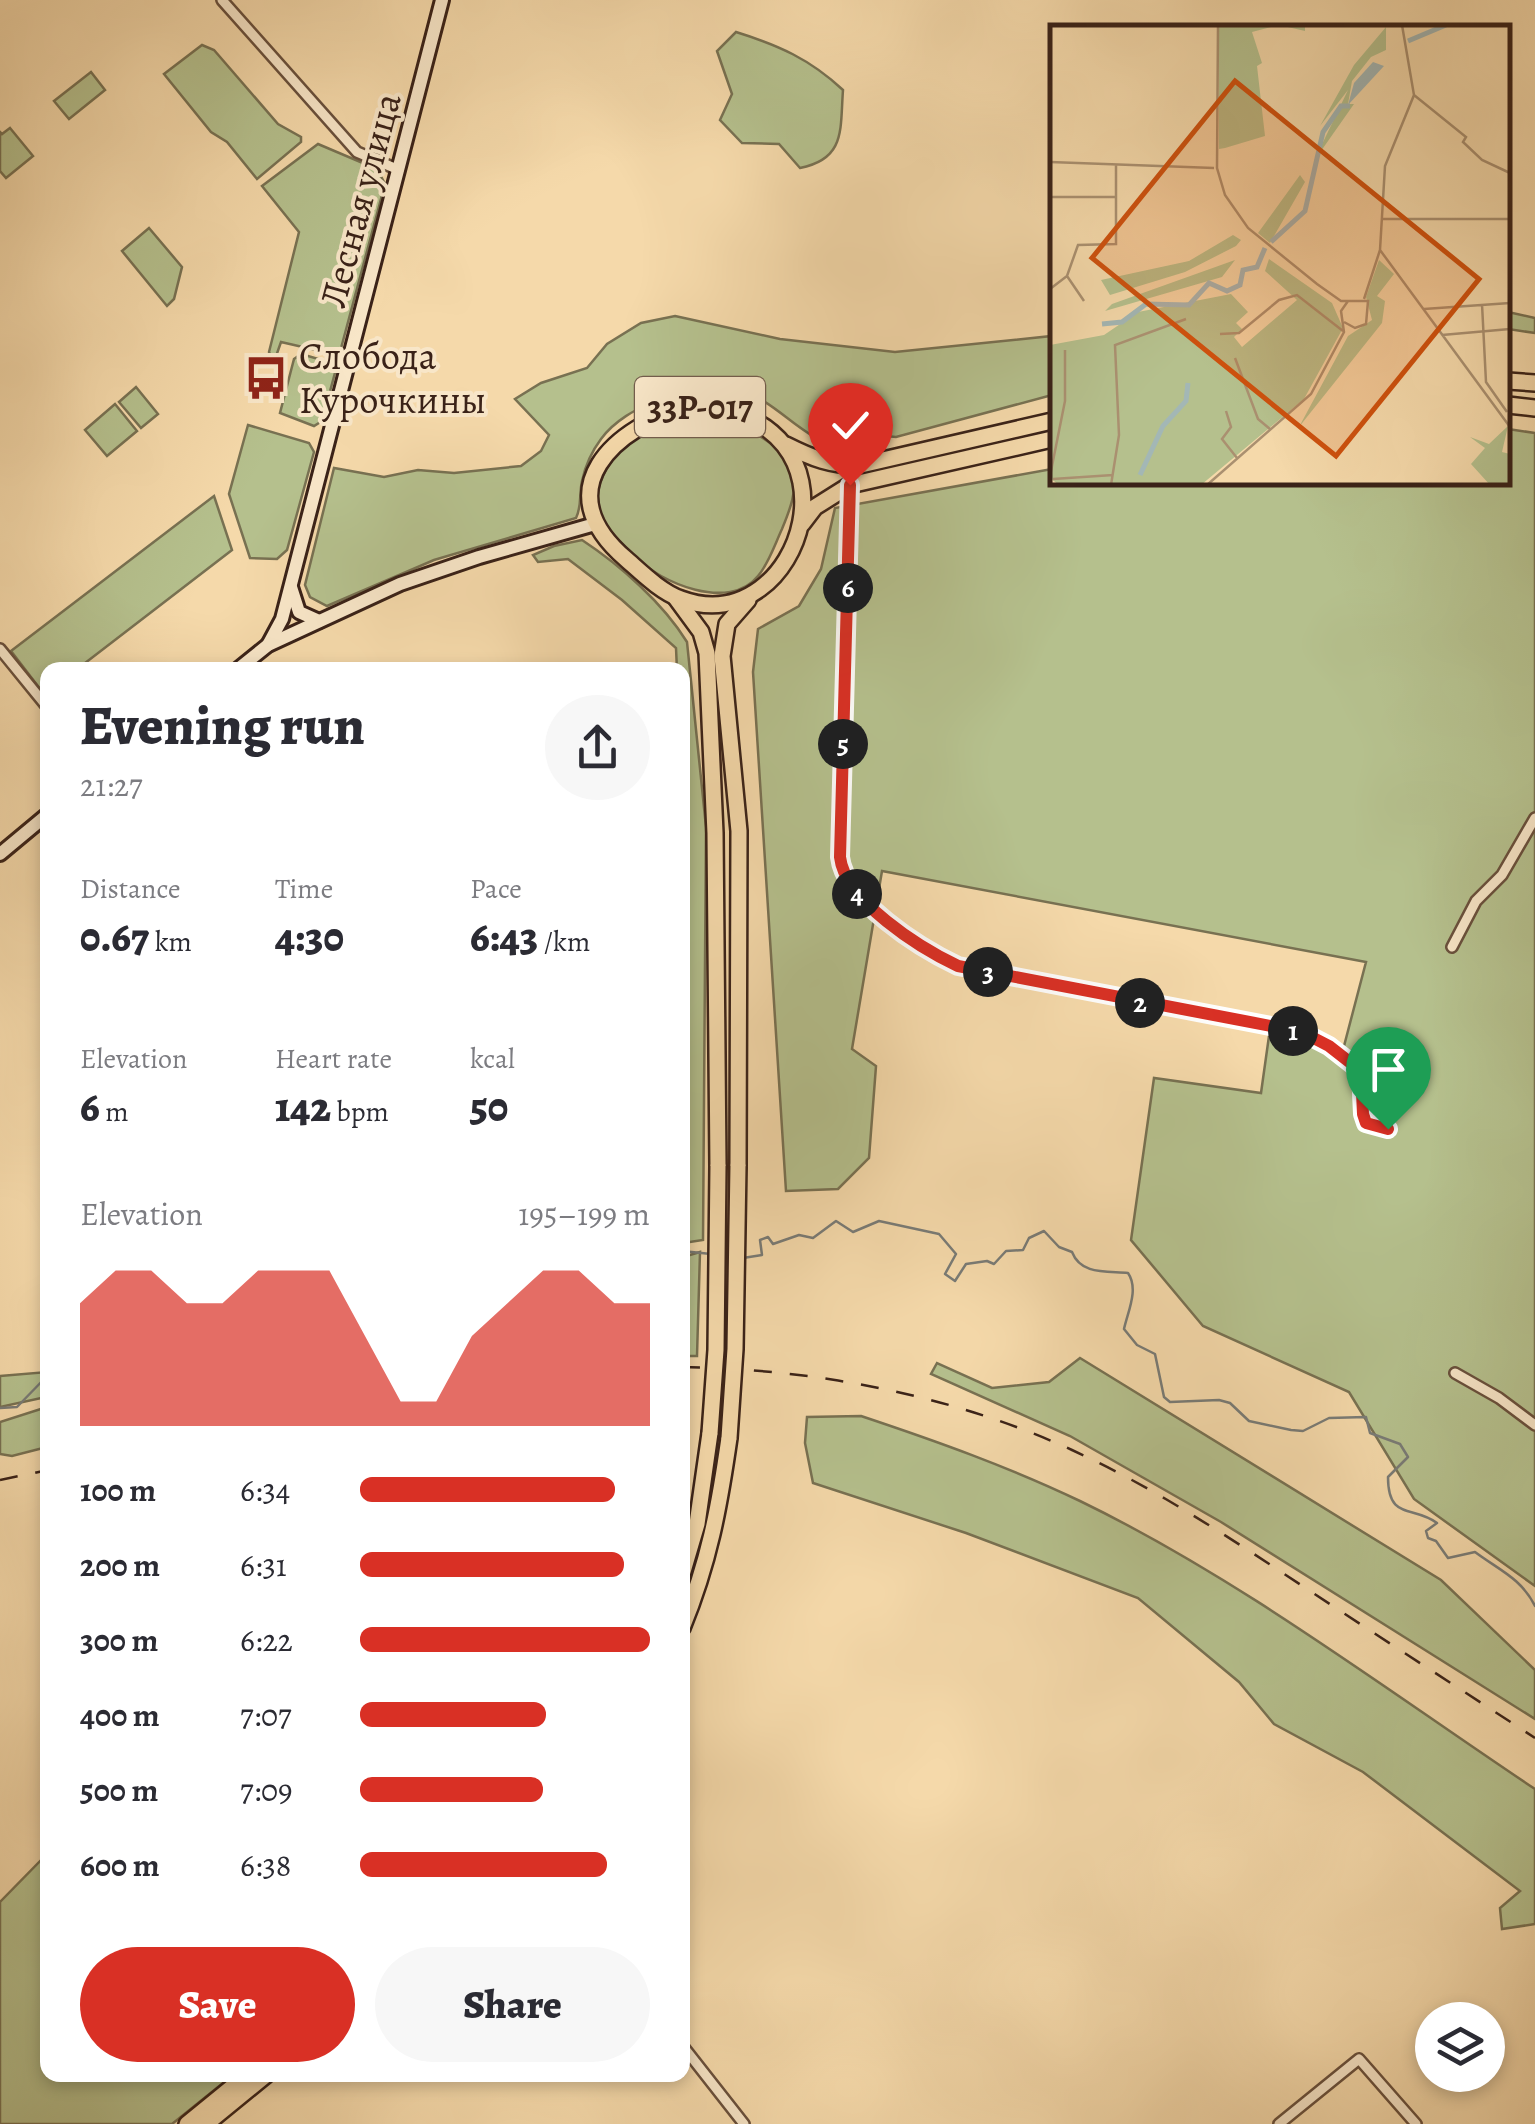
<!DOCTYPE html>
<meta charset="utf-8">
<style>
:root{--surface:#fff;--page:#f7f7f7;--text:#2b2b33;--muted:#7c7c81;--accent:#d93025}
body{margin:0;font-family:Alegreya,serif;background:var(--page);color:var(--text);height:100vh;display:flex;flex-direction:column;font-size:38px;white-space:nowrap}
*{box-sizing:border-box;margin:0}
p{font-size:32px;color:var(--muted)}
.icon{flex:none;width:55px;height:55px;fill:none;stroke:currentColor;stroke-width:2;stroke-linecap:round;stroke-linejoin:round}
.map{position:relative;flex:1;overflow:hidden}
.panel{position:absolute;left:40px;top:662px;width:650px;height:1420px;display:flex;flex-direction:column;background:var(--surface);border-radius:20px;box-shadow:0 5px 15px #0003}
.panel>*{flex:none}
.fabs{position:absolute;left:1415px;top:2002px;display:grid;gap:20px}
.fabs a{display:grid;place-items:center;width:90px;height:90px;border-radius:50%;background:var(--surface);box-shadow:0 5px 15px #0003;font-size:50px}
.pin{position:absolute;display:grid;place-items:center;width:85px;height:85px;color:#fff;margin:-102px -42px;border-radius:50% 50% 50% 0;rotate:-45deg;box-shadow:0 0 10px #0007}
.pin .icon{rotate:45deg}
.km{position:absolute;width:50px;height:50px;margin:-25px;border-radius:50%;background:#222;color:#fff;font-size:28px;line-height:50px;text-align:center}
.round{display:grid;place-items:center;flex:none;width:105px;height:105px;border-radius:52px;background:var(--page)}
.summary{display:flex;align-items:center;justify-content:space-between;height:170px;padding:0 40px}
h1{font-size:55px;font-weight:800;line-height:75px}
.metrics{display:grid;grid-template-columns:repeat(3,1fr);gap:15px;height:170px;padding:10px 40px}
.metrics div{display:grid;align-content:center}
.metrics b{font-size:42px;font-weight:800}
.metrics small{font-size:28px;font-weight:400}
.metrics p{font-size:28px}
.chart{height:280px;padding:20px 40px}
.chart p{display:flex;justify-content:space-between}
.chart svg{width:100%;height:180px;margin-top:10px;fill:var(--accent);opacity:.7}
.cta{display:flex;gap:20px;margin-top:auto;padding:20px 40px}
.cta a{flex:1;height:115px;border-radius:60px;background:var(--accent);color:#fff;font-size:40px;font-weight:800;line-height:115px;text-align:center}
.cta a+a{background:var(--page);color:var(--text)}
ul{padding:0 40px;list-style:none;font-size:32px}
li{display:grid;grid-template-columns:160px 120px 1fr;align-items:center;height:75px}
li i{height:25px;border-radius:12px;background:var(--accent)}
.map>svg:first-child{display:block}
.green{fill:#b5c08d;stroke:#787152;stroke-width:2.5}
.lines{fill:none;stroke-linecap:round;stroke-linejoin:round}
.stream{stroke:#797b76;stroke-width:2.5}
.minor-casing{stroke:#69503c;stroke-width:14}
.secondary-casing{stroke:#3a2218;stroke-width:18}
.trunk-casing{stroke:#3a2218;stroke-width:20}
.minor{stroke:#f8e6c8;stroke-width:9}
.secondary{stroke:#f8e6c8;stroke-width:12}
.trunk{stroke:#f5d9aa;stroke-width:15}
.rail{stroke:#3a2218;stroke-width:2.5;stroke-dasharray:18 18;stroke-linecap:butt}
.trunk-bridge-casing{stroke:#3a2218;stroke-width:20;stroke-linecap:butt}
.trunk-bridge{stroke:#f5d9aa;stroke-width:15}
.route-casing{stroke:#fff;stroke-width:20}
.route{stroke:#d93025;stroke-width:12}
.labels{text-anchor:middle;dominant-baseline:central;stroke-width:8;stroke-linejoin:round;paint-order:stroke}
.shield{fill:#f8e6c8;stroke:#735d4d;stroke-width:2.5}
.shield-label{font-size:35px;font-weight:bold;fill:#3a2218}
.street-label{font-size:38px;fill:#3a2218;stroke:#f8e6c8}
.poi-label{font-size:38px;fill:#3a2218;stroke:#f8e6c8;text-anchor:start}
.inset-river{fill:none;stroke:#a3b7b5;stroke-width:5}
.inset-road{fill:none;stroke:#aa9070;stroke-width:2.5}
.view{fill:#ce510e;fill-opacity:0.15;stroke:#ce510e;stroke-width:5}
.inset-edge{fill:none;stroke:#3a2218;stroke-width:5}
</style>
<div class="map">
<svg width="1535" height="2124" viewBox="0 0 1535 2124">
<rect width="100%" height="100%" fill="#f5d9aa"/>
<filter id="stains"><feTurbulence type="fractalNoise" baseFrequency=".002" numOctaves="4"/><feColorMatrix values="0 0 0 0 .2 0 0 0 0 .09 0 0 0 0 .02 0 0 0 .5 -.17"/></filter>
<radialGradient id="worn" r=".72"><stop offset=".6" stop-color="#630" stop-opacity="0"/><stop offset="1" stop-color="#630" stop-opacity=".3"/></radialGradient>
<g class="green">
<path d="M736,32C778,45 810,59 843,90C840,129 846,159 800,168L779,144L742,143L720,120L732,94L717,51Z"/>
<polygon points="202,45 214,50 278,124 301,137 301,142 257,179 227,142 211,132 164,74"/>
<polygon points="91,72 105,90 69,119 54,101"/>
<polygon points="10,128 33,156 6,178 0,171 0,132 2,134"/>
<polygon points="318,144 377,169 385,184 340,352 333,354 281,342 274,362 269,352 299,232 262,186"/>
<polygon points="149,228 182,267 174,299 167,306 122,251"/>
<polygon points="1508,312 1535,318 1535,333 1508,329"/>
<path d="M675,316L780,339L895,352L1052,336V395L896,437L886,436C880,443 875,443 866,445C811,459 786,402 738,390C711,383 680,388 656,400C635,410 615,420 601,439C592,451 585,467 582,481C579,494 582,506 576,518L434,560L327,606L310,597L305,585L334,468L384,477L418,470L454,473L521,466L541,451L549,435L515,399L541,383L587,368L607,344L641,323Z"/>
<polygon points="301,354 329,362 336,369 322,421 314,426 280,413 294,359"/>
<polygon points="136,387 158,414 141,428 119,402"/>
<polygon points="115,404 137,431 107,456 85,430"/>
<path d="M698,415C728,417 780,439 792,470C799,488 789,512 782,529C775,544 769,563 758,576C729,612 661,583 635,557C625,546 612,535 604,523C597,513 596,498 599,487C612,441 656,424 698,415Z"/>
<polygon points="248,425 309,443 314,452 287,550 277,559 250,558 229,494"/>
<polygon points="1508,429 1535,433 1535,1586 1414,1499 1349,1392 1203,1326 1131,1240 1154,1078 1261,1093 1269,1036 1344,1046 1366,962 882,871 852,1049 876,1066 869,1158 838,1189 786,1191 753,672 758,629 799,606 821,569 835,508 1052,469 1052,482 1508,482"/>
<polygon points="214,496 232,550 76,670 48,670 47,692 44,694 11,651"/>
<path d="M582,540C620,565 663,603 687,642L706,827L703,1240L683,1243L682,670H677L676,648L622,600L568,559L538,562L533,555L554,546Z"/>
<polygon points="700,1252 697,1356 683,1356 683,1257"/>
<polygon points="1080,1358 1441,1580 1535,1670 1535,1719 1221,1522 1070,1436 931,1374 937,1363 992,1388 1049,1382"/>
<polygon points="47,1372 46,1397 0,1407 0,1376"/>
<polygon points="47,1407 47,1447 12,1456 0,1454 0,1422"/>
<path d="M861,1416C936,1441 1009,1467 1080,1501C1239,1578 1388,1691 1535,1789V1924L1502,1929L1500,1908L1520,1891L1363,1772L1274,1724L1239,1682L1138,1598L966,1533L813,1483L805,1443L807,1417Z"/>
<polygon points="47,1854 48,2075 233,2075 172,2124 0,2124 0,1902"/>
</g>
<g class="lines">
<g class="stream">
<polyline points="682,1251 711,1254"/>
<path d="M743,1258L762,1255L760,1240L768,1237L773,1244L799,1235L813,1238L836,1221L853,1232L879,1221L939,1234L956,1254L945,1274L955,1281L966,1264L987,1261L994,1264L1006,1251L1023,1250L1029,1238L1044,1231L1059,1247L1072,1252C1081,1275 1106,1271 1128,1273C1139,1289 1128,1311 1124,1329L1137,1345L1155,1354L1164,1397L1170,1402L1219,1400L1230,1403L1249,1421L1291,1430L1303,1431L1329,1418L1366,1417L1370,1433L1400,1444L1408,1457L1388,1477C1388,1521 1413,1505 1437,1523L1426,1531L1428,1538L1436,1541L1448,1558L1475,1552C1499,1570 1521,1578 1535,1606"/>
<polyline points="0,1408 17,1407 48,1375"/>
</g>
<g class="minor-casing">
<g id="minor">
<polyline points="222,0 357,152 399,170"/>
<path d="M850,485L840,857C845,901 920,948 958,966L1302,1032L1329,1046L1361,1071L1363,1114L1366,1123L1388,1129"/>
<polyline points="0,649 48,708"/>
<polyline points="1452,947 1476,901 1502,875 1535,818"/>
<polyline points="1455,1373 1499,1398 1535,1425"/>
<polyline points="682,2045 744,2124"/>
<polyline points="1279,2124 1359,2059 1416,2124"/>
</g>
</g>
<g class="secondary-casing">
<g id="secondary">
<polyline points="291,587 299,612 319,621"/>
<polyline points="268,645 282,619 442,0"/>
<polyline points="237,670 268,645 400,584 479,557 595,524"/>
<polyline points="0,854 48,814"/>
</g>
</g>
<g class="trunk-casing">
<g id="trunk">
<polyline points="1508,381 1535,383"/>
<polyline points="1508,405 1535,408"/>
<path d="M691,406C875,413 803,644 681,599C661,592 642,573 626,559C545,490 614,426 691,406Z"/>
<path d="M786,445C812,458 831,466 861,465L1052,421"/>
<polyline points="802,524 815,507 850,485 1052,439"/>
<polyline points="676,598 701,632 707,653 715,833 718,1166"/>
<polyline points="738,1166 739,831 722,656 727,624 748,600"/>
<polyline points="682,1575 697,1524 710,1433"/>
<path d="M682,1628C709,1562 719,1508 729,1438"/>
<polyline points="187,2124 247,2075"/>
<polyline points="206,2124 266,2075"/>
</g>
</g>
<use href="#minor" class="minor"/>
<use href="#secondary" class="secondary"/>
<use href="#trunk" class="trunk"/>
<g class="rail">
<path d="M682,1367C815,1369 952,1395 1072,1450C1153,1487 1227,1536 1301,1585C1378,1636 1457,1687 1535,1738"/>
<polyline points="0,1480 48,1470"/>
</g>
<g class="trunk-bridge-casing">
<g id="trunk-bridge">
<polyline points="710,1433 716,1350 718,1166"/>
<polyline points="729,1438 735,1349 738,1166"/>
</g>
</g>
<use href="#trunk-bridge" class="trunk-bridge"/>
</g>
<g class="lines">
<g class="route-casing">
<path id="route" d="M850,485L840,857C845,901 920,948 958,966L1302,1032L1329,1046L1361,1071L1363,1114L1366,1123L1388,1129"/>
</g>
<use href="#route" class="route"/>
</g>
<defs>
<g id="bus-bare" transform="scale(3.45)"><path d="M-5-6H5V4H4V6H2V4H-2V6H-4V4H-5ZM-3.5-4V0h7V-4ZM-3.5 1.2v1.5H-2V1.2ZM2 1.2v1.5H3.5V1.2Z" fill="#8f2418" stroke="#f8e6c8" stroke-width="2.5" paint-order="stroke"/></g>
</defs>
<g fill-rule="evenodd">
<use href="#bus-bare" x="266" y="378"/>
</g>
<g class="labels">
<rect class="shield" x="635" y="377" width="130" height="60" rx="8"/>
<g class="shield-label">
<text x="700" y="407">33Р-017</text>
</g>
<g class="street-label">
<text transform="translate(360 200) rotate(-75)">Лесная улица</text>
</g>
<g class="poi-label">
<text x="299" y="356">Слобода<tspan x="299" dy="44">Курочкины</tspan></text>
</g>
</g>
<g transform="translate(1050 25)">
<rect width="460" height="460" fill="#f5d9aa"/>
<path d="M169,0H255V6L229,0L202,7L212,38L207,41L215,111L175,123L169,124ZM336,2V25L321,32L302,56L298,79H304L264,136L298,65L270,101L304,40ZM250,150L255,157L220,218L208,208ZM183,210L191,215L186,221L135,247L60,270L51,255L139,236ZM219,234L282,278L293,303L254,374L151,460H9L0,453V320L54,310L88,287L181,269L198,287L186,298L192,304L184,312L192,322L247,275L215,246ZM185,235L172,252L55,286L62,279ZM329,235L344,249L327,271L335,276L332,298L249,402L298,311L322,295L316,272ZM458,401L452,427L460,429V460H440L421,439L435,423L420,412L439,419Z" fill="#b5c08d"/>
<path d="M323,37L334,41L298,80L304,58Z" fill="#a3b7b5"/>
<path class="inset-river" d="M358,16L396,0M221,217L255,186L273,107L291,81H300M52,299L72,297L96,279L139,280L159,258L177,266L190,260L193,245L207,242L215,223M90,450L113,401L136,376L138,358"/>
<path class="inset-road" d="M168,0L167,143L175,170L198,203L267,259L291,276H318L316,299L305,303L294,297M364,70L416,112L413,117L432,135L460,148M0,137L164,143M0,172H66M332,194H460M330,225L460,402M17,251L34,276M0,264L17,251L28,220L66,219V139M314,274L330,225L335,141L364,70L352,0M432,279L436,357L457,387M374,284L460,278M170,309L189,308L229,275L247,270L293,306M392,310L460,304M185,333L208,394L220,404M176,386L181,402L172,414L187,433M0,451L15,376V325M3,454L63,450M61,460L69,410L65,320L136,294M157,460L261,369L294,307L291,286L298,276"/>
<path class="view" d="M185,56L429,254L286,431L42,233Z"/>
<rect width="460" height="460" class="inset-edge"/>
</g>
<rect width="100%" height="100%" filter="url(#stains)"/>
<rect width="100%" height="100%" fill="url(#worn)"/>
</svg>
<div class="fabs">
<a><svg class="icon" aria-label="layers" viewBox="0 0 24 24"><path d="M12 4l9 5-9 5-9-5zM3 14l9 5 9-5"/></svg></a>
</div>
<div class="pin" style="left:1388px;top:1129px;background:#1e9e55"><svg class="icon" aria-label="arrive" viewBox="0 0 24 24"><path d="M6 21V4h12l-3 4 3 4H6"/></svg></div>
<div class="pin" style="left:850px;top:485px;background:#d93025"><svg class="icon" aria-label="check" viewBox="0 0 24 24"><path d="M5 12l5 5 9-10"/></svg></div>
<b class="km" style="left:1293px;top:1031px">1</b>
<b class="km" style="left:1140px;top:1003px">2</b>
<b class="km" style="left:988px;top:972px">3</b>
<b class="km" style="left:857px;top:894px">4</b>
<b class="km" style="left:843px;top:744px">5</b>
<b class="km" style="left:848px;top:588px">6</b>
<section class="panel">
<div class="summary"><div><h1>Evening run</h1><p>21:27</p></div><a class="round"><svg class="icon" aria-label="share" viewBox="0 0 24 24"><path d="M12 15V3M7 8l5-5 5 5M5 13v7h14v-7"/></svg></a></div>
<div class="metrics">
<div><p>Distance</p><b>0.67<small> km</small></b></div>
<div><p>Time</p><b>4:30</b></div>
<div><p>Pace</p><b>6:43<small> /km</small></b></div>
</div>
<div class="metrics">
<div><p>Elevation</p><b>6<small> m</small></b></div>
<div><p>Heart rate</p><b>142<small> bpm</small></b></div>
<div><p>kcal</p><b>50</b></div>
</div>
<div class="chart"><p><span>Elevation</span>195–199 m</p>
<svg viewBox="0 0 160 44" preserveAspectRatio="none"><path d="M0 44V14L10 6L20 6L30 14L40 14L50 6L60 6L70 6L80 22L90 38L100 38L110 22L120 14L130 6L140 6L150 14L160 14V44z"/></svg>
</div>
<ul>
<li><b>100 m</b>6:34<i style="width:88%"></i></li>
<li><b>200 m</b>6:31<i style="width:91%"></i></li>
<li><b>300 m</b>6:22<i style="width:100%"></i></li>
<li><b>400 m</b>7:07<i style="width:64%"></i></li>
<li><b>500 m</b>7:09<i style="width:63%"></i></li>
<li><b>600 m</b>6:38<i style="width:85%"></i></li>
</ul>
<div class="cta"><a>Save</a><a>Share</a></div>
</section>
</div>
